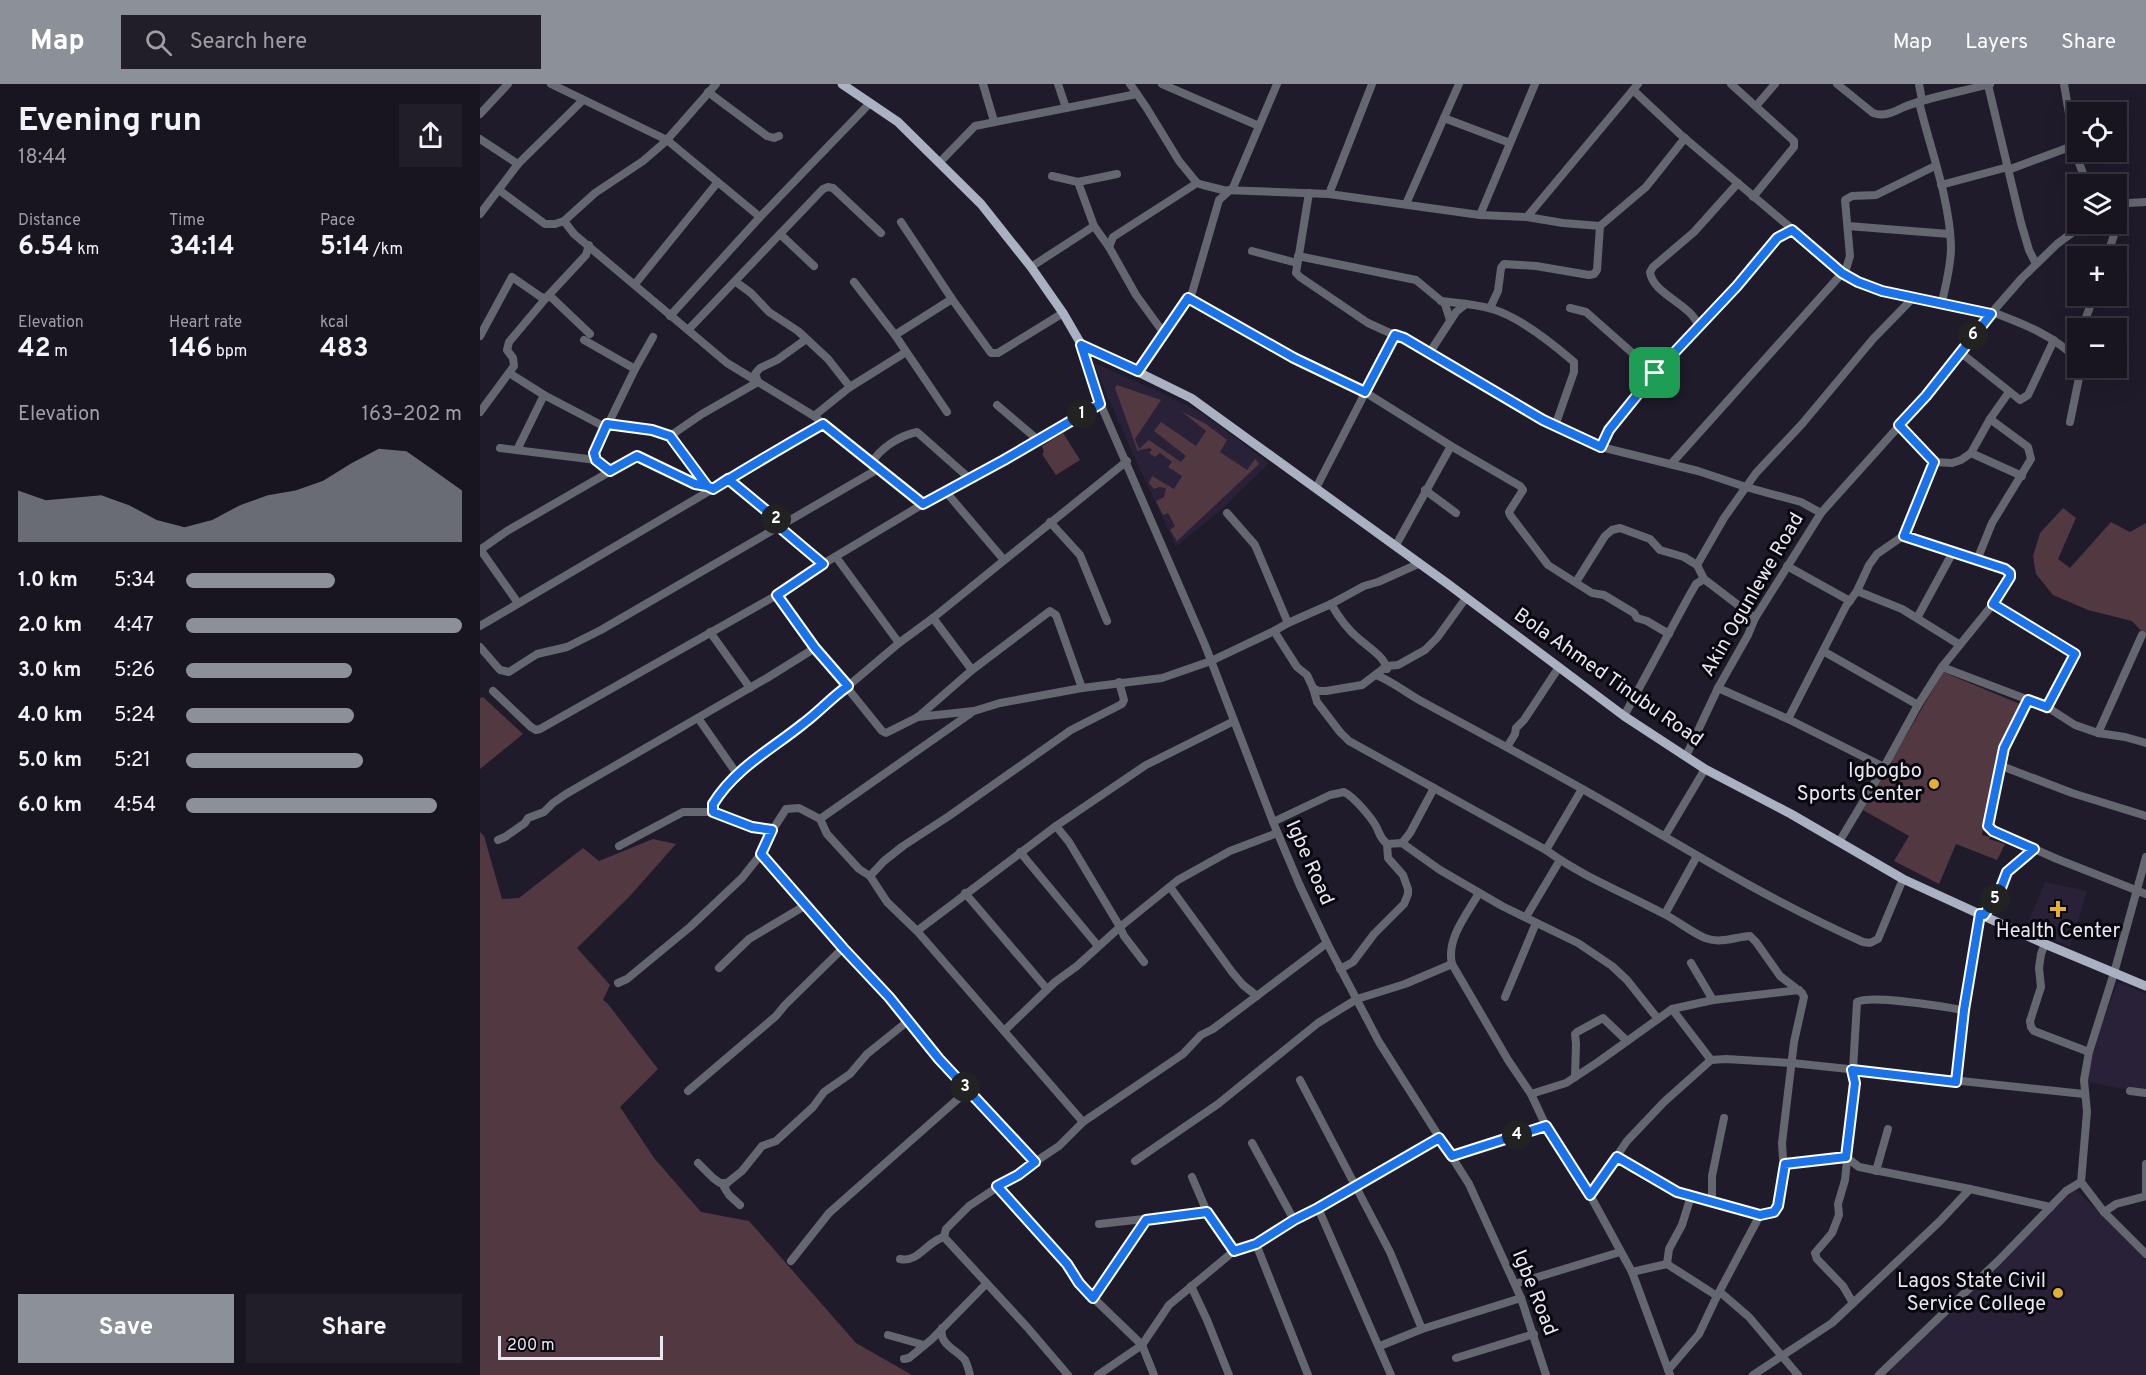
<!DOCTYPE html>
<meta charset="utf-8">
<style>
:root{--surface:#181420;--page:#211d29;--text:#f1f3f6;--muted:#9f9ea5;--line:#36333e;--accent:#8c9099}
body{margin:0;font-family:Overpass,sans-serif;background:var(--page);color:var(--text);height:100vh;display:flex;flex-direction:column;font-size:22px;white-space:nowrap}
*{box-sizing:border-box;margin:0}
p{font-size:20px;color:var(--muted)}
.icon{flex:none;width:33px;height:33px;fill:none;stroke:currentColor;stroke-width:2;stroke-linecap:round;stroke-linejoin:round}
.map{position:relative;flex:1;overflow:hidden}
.details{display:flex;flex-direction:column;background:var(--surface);width:480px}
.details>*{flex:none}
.buttons{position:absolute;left:1587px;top:18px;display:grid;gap:12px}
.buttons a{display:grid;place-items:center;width:60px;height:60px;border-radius:0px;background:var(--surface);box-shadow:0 6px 24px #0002,0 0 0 2px var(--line);font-size:30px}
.scale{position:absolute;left:18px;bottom:15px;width:165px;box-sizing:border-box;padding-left:6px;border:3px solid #eae7f2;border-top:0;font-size:16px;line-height:21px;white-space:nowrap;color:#eae7f2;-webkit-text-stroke:4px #09070e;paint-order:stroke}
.pin{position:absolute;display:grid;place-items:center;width:51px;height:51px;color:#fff;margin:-26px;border-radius:12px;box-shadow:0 3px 9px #0006}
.km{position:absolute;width:30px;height:30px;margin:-15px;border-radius:50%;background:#222;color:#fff;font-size:16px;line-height:30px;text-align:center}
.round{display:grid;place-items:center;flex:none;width:63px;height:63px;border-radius:0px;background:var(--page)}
.summary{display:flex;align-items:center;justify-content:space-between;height:102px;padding:0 18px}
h1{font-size:33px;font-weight:700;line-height:45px}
.figures{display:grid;grid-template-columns:repeat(3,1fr);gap:9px;height:102px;padding:6px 18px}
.figures div{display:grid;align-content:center}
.figures b{font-size:26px;font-weight:700}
.figures small{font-size:16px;font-weight:400}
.figures p{font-size:16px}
.chart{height:168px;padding:12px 18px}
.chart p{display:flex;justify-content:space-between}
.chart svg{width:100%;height:108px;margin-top:6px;fill:var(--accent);opacity:.7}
.action{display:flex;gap:12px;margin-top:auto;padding:12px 18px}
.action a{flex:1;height:69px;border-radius:0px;background:var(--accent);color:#fff;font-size:24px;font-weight:700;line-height:69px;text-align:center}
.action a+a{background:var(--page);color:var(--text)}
ul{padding:0 18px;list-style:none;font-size:20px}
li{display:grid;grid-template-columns:96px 72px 1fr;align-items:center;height:45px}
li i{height:15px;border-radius:8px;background:var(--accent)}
header{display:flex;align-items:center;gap:36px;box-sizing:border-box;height:84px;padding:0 30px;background:var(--accent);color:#fff}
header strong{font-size:28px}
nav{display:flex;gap:33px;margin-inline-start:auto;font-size:21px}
.search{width:420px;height:54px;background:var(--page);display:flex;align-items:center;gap:15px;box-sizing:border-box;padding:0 21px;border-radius:0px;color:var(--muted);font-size:22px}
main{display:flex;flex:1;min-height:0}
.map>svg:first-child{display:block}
.built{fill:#282137}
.green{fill:#513841}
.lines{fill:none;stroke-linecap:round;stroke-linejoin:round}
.minor{stroke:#64676f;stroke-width:8}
.major{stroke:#aab1c3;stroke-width:9}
.route-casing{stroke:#fff;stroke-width:12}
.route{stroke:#1a73e8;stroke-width:8}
.poi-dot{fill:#e1af34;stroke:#09070e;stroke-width:2}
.labels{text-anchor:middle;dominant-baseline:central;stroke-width:6;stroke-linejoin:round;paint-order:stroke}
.street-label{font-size:20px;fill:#eae7f2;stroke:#09070e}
.poi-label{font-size:20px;fill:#eae7f2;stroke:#09070e;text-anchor:end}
</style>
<header>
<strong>Map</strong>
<div class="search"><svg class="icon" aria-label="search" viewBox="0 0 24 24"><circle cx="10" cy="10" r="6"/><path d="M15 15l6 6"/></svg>Search here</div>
<nav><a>Map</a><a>Layers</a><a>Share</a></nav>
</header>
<main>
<section class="details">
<div class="summary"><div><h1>Evening run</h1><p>18:44</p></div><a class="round"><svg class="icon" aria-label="share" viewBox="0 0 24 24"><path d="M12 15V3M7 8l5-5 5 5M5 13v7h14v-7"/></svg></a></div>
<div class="figures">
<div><p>Distance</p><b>6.54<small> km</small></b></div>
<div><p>Time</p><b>34:14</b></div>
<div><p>Pace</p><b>5:14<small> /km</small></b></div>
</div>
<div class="figures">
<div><p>Elevation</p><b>42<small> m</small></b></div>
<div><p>Heart rate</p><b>146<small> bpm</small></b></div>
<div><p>kcal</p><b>483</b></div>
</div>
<div class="chart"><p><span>Elevation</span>163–202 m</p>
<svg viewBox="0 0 160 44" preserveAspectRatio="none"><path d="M0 44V23L10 27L20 26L30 25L40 29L50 35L60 38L70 35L80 29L90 25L100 23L110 19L120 12L130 6L140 7L150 15L160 23V44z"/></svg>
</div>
<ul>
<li><b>1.0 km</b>5:34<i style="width:54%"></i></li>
<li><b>2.0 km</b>4:47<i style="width:100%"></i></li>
<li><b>3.0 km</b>5:26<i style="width:60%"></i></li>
<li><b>4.0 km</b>5:24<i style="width:61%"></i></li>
<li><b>5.0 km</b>5:21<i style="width:64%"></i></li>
<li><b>6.0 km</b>4:54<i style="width:91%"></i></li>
</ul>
<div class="action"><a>Save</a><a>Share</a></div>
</section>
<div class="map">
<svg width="1666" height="1291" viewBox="0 0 1666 1291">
<rect width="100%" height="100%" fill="#201b2b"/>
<g class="built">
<polygon points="616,280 678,307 722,329 789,379 741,426 696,462 655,375 614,281"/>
<polygon points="1565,798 1607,807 1590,863 1546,843"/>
<polygon points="1638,898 1666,910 1666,1009 1607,998 1616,955"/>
<polygon points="1593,1103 1666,1175 1666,1291 1413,1291 1409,1287 1526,1172"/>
</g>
<g class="green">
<polygon points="637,301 681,316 655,355 659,365 669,356 701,378 706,372 674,347 681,338 716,362 726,347 701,327 726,340 747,356 740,368 767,386 775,375 779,380 697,457 690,446 695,442 688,429 683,431 676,417 684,413 686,404 679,403 674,405 669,399 672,392 694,405 702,392 688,383 692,378 680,369 675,373 669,369 672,366 670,364 659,366 658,368 635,304"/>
<polygon points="583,349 600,376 576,391 562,370 564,368 562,362"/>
<polygon points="1583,424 1596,434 1578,475 1590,484 1631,438 1650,448 1666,439 1666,552 1652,537 1608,526 1573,511 1556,490 1553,472 1560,449"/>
<polygon points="1463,588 1540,620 1516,675 1502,751 1510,753 1509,755 1525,760 1517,776 1476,760 1459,800 1414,777 1429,752 1383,726"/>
<polygon points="3,613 43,650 0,685 0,614"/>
<polygon points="0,748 4,752 22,815 39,814 103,764 119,777 173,755 196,760 149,813 97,864 130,901 123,916 128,920 178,985 140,1023 174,1074 221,1128 269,1137 376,1259 432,1291 0,1291"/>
</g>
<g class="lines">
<g class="minor">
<polyline points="71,0 187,56 280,133"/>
<polyline points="503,0 514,37"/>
<polyline points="578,0 586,24"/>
<polyline points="650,0 666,23 699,77 717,99 723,101 743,106 849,110 1000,131 1047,133 1083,139 1120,142"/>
<polyline points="682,0 779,42"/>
<polyline points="1251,0 1314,57 1314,63 1273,113"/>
<path d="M1357,0L1393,29C1404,33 1414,28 1424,23C1452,12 1481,8 1510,0"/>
<polyline points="1439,0 1442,16"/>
<polyline points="1584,0 1596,71 1607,100"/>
<polyline points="1508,1 1541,139 1549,166 1556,180"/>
<polyline points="1153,6 1201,51 1370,194 1403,207 1511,230"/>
<polyline points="228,8 287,52 294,54 299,52"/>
<path d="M1439,18C1450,64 1470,116 1471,163C1471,182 1466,200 1462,218"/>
<polyline points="1276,22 1295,0"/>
<polyline points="0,30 28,0"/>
<polyline points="964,34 1030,59"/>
<polyline points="1636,50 1643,48"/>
<polyline points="0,55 38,80"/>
<polyline points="460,78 495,42 657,10"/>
<polyline points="1528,86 1598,60"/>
<polyline points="572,92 598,98 637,90"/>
<polyline points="598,98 614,142 629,163 656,211 683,248"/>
<polyline points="1461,101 1528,83"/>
<polyline points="19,106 65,140 75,140 84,137 115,109 163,77 185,58 236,0"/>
<polyline points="752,106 797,0"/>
<polyline points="829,109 816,189 820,193 888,239 943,264 1063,336 1096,352 1117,362 1218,387 1266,403 1321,418 1341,429"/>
<polyline points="849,110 892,0"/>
<polyline points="926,120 979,0"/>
<polyline points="1636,123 1648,119 1666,118"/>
<polyline points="0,130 38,80 103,16"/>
<polyline points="1000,131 1055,0"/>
<polyline points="1047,133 1158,0"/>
<polyline points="84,137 94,150 247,279 334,332 391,380 443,420"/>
<polyline points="421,138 472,215 511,269 518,269 583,229"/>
<polyline points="1368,142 1469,150"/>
<polyline points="300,150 334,182"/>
<polyline points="629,163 633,153 717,99"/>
<polyline points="772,167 817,179"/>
<polyline points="818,172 936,196 965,220 970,236"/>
<polyline points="1627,172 1644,121"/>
<polyline points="551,183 614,142"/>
<polyline points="256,198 271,209 289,228 318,247 348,275 370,303"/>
<polyline points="374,198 415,251"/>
<polyline points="155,200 237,99"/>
<polyline points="69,211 110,250"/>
<polyline points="708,214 815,274 880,305 971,362 1040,402 1043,406 1029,428 1030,431 1068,481 1112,509 1124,511 1154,529 1157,534 1167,537 1189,550"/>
<path d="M961,217C978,219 996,220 1012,225C1040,233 1072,259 1094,278V288L1075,342"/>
<polyline points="1010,224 1018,207 1021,184 1024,180 1056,182 1109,191 1114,190 1117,186 1120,142 1166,103 1205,54"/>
<polyline points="1090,224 1106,228 1175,289"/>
<path d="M1512,228C1544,240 1573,251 1598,276"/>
<polyline points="190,232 280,133 390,19"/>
<path d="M1219,243C1211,219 1173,211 1170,188L1173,183L1214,148L1258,99"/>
<polyline points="1602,244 1614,212"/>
<polyline points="208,246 343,105 348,103 353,104 401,149"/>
<polyline points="0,252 32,193 61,213 66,214"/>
<polyline points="104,256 155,285"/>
<polyline points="601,260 620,319 725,561 793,738 820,802 847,859 899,958 989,1100 1041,1214 1066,1291"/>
<polyline points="950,268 976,228 986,220"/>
<polyline points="1480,268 1540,316 1548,311 1574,256"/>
<polyline points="1592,270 1598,256"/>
<polyline points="658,287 712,209 739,116 750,106"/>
<polyline points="29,289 64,311 125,343"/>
<polyline points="517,321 558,356"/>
<polyline points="0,328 34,282 33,274 27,266 29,258 66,214 106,171 109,161"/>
<polyline points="467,328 415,251 472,215"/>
<polyline points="334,332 370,303 426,268"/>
<polyline points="1590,338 1601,284"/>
<polyline points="127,340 172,346 190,352 228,402"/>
<polyline points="1419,341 1454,378 1472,379 1481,376 1491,369 1510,335 1529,308"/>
<polyline points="190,352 222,330 278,298 275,290 280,284 297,276 325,256"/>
<polyline points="1121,363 1129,346 1175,289 1256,202 1297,154 1313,145"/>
<polyline points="20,364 116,376 130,387"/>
<polyline points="37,366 64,311"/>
<polyline points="1491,369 1542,392"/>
<polyline points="116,376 114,369 155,285 173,253"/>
<path d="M391,380C400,364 419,352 437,348L489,394"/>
<polyline points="1191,380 1366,185 1370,172 1365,116 1372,112 1396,111 1455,82"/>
<polyline points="248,395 296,434 298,442 343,480"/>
<polyline points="836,404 915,251"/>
<polyline points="945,406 976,429"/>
<polyline points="466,408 524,476"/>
<polyline points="747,429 775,461 808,539"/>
<polyline points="570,438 600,471 627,537"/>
<polyline points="916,461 971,362"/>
<polyline points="0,465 38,519"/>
<polyline points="0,466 27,447 157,372 215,400 227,401"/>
<polyline points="356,473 419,559"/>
<polyline points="1497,476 1512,439 1551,375 1548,363 1510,335"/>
<polyline points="1217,481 1244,434 1276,389 1322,340 1393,255 1434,213"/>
<polyline points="1307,482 1370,517"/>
<polyline points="1096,498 1125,452 1132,446 1140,444 1170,455 1180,466 1204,473 1217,481 1224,495 1275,534"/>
<polyline points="1377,507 1422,525 1480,561"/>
<polyline points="297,511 335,564 402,647 406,649 438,633 492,586 570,527 576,531 602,604"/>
<path d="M851,520C858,532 867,545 878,554C888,563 904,572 907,585"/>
<polyline points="1513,520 1595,570 1567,623"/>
<polyline points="453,534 492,586"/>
<polyline points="1437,534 1473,468"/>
<polyline points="0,542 343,340"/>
<path d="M794,547L817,583L827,591L833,604L837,618L860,648L869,657L1066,766C1103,793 1145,809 1184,830C1198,837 1211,848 1225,854C1242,860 1254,853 1270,852L1276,858L1300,892L1322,909L1324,913L1314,958L1302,1059L1303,1075L1305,1080L1297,1126L1280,1131L1197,1108L1153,1085L1137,1073"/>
<polyline points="230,548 270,604"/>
<polyline points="0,563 20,586 29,588 57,570 87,563 121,546 398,385"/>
<polyline points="1343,567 1438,621"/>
<polyline points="1462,583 1567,623 1595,641 1618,649 1645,653 1666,659"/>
<path d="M896,591C912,597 926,609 941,617C1006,652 1070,686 1134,723C1216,771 1295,819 1383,858L1390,859L1398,855L1423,795"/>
<polyline points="833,604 839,607 846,607 882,601 907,582 918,581 945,566 957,554 986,514"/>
<polyline points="1238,604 1308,635 1404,683"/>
<polyline points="13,607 51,643 56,646 60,645 297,511 338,483 443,420 524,376 620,319"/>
<polyline points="1548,616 1524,664 1508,742 1510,745 1577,775 1666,810"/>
<polyline points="1144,632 1208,514 1216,500 1224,495"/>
<polyline points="438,633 494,627 520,619 602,604 682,594 731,577 794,547 808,539 851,520 884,502 898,498 938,480"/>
<polyline points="218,634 257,690"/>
<polyline points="1308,635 1366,522 1377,507 1389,481 1397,470 1423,452 1454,378"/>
<polyline points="1618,649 1662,551"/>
<polyline points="1027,663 1035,650 1036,644 1044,636 1079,583"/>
<polyline points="1206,672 1238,604 1268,551 1275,534 1341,429 1446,312 1501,241 1542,194 1577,160 1604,140"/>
<polyline points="1519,681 1592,709 1666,732"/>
<polyline points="233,728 233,720 237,713 262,686 285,667 322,641 419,559 453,534 647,377"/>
<polyline points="340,735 491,629"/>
<path d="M793,738L850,711L864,708C874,713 892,734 897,744C900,751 900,754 907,760L922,759L960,786L1022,822L1098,859L1132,882L1147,896L1178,935L1192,925"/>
<polyline points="576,742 589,758 640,843 644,852 664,878"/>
<polyline points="1185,752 1225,685"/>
<polyline points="18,756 25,753 45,739 48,734 64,728 73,719 86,710 287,594 335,564"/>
<polyline points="1359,758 1404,683 1438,621 1462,583 1513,520 1530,490 1525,485 1423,452"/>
<polyline points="922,759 930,749 954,704"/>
<polyline points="139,762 203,728 233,728 272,743 292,746"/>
<polyline points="1066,766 1102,705"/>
<polyline points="540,768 618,862"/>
<polyline points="281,770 363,864 409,913 459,975 556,1078"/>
<polyline points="1666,773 1634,889 1609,968 1604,996 1607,1028 1601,1098 1624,1128 1666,1170"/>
<polyline points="390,792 404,777 423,762 469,732 591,646 642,620 644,616 639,598"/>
<polyline points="690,803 752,888 763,901 777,912"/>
<polyline points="485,809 567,905"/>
<path d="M999,809C987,830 966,855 972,880L1028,976L1051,1010L1066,1042L1110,1111L1152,1188L1190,1291"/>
<polyline points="1185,830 1217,772"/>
<polyline points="1504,831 1519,809 1527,788 1554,765"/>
<polyline points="1046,833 1080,776"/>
<polyline points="437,847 576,742 666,681 754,637"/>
<polyline points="1565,860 1561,870 1559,884 1561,903 1550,937 1551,943 1554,947 1609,968"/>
<polyline points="1211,879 1233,916"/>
<polyline points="239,884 269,855 326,821"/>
<polyline points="860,885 873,878 894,850 924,820 928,810 928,805 923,791 908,774 907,760"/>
<polyline points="138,899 147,895 210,843 262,794 281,770 286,756 306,725 319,724 340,735 347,750 379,785 390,792 407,818 437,847 603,1038"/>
<polyline points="1025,913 1056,839"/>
<polyline points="524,947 575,898 597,882 640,843 698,796 750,767 797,749"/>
<polyline points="1231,976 1192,925 1233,916 1319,906"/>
<polyline points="1095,993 1096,960 1095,950 1097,948 1123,934 1147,957"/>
<polyline points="820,996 910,1168 942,1245"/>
<polyline points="1476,998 1484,926 1500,830"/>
<polyline points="208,1007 296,932 305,921 363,864"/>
<polyline points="1650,1007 1666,1009"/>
<polyline points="1051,1010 1086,999 1118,978 1178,935"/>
<polyline points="772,1059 814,1136"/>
<polyline points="973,1072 1066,1042"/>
<polyline points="655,1077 738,1020 838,939 877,915 925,900 972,880"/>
<polyline points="218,1079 233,1094 240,1099 247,1099 262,1087 282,1062 296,1057 333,1023 344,1008 370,990 387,970 428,937"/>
<polyline points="1305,1080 1366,1073 1379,1083 1490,1105 1570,1123"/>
<polyline points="1396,1087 1408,1045"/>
<polyline points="712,1093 727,1128 754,1167"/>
<polyline points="247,1099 244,1103 249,1111 260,1121"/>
<polyline points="517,1102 587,1180 601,1202 662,1261 674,1291"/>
<polyline points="1110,1111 1147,1057 1184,1018 1231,976 1246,975 1312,979 1604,1010"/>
<polyline points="1666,1112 1666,1080"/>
<polyline points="1232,1119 1232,1092 1244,1034"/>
<polyline points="838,1124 911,1291"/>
<polyline points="1624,1128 1636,1120 1666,1112"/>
<polyline points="619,1140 727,1128"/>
<polyline points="776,1160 828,1291"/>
<path d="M420,1175C439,1179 447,1157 464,1153"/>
<polyline points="311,1177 349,1129 488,1006"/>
<polyline points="1187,1180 1189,1165 1202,1141 1211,1112"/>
<polyline points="1152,1188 1187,1180 1237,1212"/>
<polyline points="1035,1200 1140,1168"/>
<polyline points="711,1202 727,1236 749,1291"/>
<polyline points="1240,1208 1269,1233 1318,1291"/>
<polyline points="613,1214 666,1136"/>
<path d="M1373,1219L1363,1202L1337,1175L1335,1169L1352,1149L1359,1131L1358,1120L1365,1096L1375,999L1373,986L1377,918C1392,910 1463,923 1484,926"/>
<path d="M462,1244C458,1260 477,1266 485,1276C487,1280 489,1287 490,1291"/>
<polyline points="408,1251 444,1261"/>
<polyline points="900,1262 942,1245 1041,1214"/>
<polyline points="976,1274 1054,1250"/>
<polyline points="424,1275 429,1274 452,1255 506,1200"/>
<polyline points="1188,1286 1219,1250 1237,1212 1280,1131"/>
<polyline points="588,1291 547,1243 464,1153 466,1145 489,1122 579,1062 603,1038 703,970 721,951 733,945 847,859"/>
<polyline points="618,1291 662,1261 689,1221 754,1167 776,1160 814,1136 838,1124 959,1054"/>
<polyline points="1273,1291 1352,1239 1459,1138 1490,1105"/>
<polyline points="1399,1291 1519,1176 1586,1107 1601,1098"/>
</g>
<polyline class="major" points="362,0 418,38 501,120 551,183 583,229 601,260 711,314 968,500 1144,632 1225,685 1311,730 1423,795 1565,860 1666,902"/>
</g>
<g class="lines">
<g class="route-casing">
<path id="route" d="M1175,289L1129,346L1121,363L1063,336L924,254L915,251L885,308L814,274L708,214L658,287L601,261L620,320L524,376L443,420L343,340C306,361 269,383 233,405L227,402L215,400L157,372L130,387L116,376L114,369L127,340L172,346L190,352L227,402L233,405L248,395L294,433L298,442L343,480L297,511L335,564L368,602C352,613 339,628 324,639C292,665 255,684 233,720V728L272,743L292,746L281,770L363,864L409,913L459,975L555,1078L538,1091L517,1102L587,1180L599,1199L613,1214L666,1136L727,1128L754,1167L776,1160L814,1136L838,1124L959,1054L972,1072L1066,1042L1110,1111L1137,1073L1197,1108L1280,1131L1294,1128L1298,1122L1305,1080L1366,1073L1375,999L1372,986L1476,998L1484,926L1500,830L1504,831L1519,809L1527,788L1554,765L1513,747L1508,742L1524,664L1548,616L1567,623L1595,570L1513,520L1530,493V489L1525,485L1424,452L1454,378L1419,341L1446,312L1511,230L1402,207L1378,198L1362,189L1312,146L1297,154L1257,202L1175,289"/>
</g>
<use href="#route" class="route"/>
</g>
<g class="poi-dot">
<circle cx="1454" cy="700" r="6"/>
<path d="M1575 816h6v6h6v6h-6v6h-6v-6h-6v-6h6z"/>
<circle cx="1578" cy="1209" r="6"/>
</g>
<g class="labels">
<g class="street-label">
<text transform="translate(1273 511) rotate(-60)">Akin Ogunlewe Road</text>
<text transform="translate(1128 594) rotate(35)">Bola Ahmed Tinubu Road</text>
<text transform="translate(829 779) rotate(66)">Igbe Road</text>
<text transform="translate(1054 1209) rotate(68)">Igbe Road</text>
</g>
<g class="poi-label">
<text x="1442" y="688">Igbogbo<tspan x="1442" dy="23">Sports Center</tspan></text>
<text x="1578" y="848" text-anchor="middle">Health Center</text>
<text x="1566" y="1198">Lagos State Civil<tspan x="1566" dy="23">Service College</tspan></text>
</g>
</g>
</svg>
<div class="buttons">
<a><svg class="icon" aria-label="locate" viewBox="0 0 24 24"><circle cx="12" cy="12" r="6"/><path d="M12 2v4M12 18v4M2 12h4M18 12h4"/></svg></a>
<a><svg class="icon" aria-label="layers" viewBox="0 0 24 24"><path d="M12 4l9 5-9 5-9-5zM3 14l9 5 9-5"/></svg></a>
<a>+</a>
<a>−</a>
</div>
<div class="scale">200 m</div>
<div class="pin" style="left:1175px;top:289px;background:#1e9e55"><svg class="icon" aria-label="arrive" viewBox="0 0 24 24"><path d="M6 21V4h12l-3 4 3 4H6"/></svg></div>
<b class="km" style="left:602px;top:330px">1</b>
<b class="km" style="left:296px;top:435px">2</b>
<b class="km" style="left:485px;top:1003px">3</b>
<b class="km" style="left:1037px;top:1051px">4</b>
<b class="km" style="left:1515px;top:815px">5</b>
<b class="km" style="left:1493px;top:251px">6</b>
</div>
</main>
